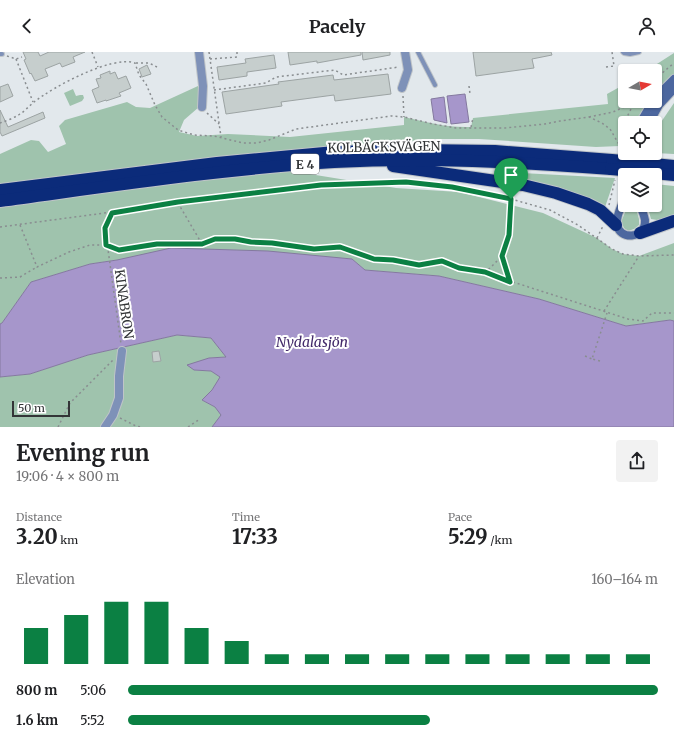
<!DOCTYPE html>
<meta charset="utf-8">
<style>
:root{--surface:#fff;--page:#f2f2f2;--text:#202124;--muted:#757577;--accent:#0b8043}
body{margin:0;font-family:Merriweather,serif;background:var(--page);color:var(--text);height:100vh;display:flex;flex-direction:column;font-size:15px;white-space:nowrap}
*{box-sizing:border-box;margin:0}
p{font-size:13px;color:var(--muted)}
.icon{flex:none;width:22px;height:22px;fill:none;stroke:currentColor;stroke-width:2;stroke-linecap:round;stroke-linejoin:round}
.map{position:relative;height:375px;overflow:hidden}
.panel{display:flex;flex-direction:column;background:var(--surface);flex:1}
.panel>*{flex:none}
.needle{width:26px;rotate:80deg}
.controls{position:absolute;left:618px;top:12px;display:grid;gap:8px}
.controls a{display:grid;place-items:center;width:44px;height:44px;border-radius:4px;background:var(--surface);box-shadow:0 1px 3px #0004;font-size:20px}
.scale{position:absolute;left:12px;bottom:10px;width:58px;box-sizing:border-box;padding-left:4px;border:2px solid #333537;border-top:0;font-size:11px;line-height:14px;white-space:nowrap;color:#333537;-webkit-text-stroke:3px #fff;paint-order:stroke}
.pin{position:absolute;display:grid;place-items:center;width:34px;height:34px;color:#fff;margin:-41px -17px;border-radius:50% 50% 50% 0;rotate:-45deg;box-shadow:0 0 4px #0007}
.pin .icon{rotate:45deg}
.round{display:grid;place-items:center;flex:none;width:42px;height:42px;border-radius:4px;background:var(--page)}
.head{display:flex;align-items:center;justify-content:space-between;height:68px;padding:0 16px}
h1{font-size:22px;font-weight:700;line-height:30px}
.figures{display:grid;grid-template-columns:repeat(3,1fr);gap:6px;height:68px;padding:4px 16px}
.figures div{display:grid;align-content:center}
.figures b{font-size:20px;font-weight:700}
.figures small{font-size:11px;font-weight:400}
.figures p{font-size:11px}
.chart{height:112px;padding:8px 16px}
.chart p{display:flex;justify-content:space-between}
.chart svg{width:100%;height:72px;margin-top:4px;stroke:var(--accent);stroke-width:6}
ul{padding:0 16px;list-style:none;font-size:13px}
li{display:grid;grid-template-columns:64px 48px 1fr;align-items:center;height:30px}
li i{height:10px;border-radius:5px;background:var(--accent)}
header{display:flex;justify-content:space-between;align-items:center;height:52px;padding:0 16px;background:var(--surface);font-size:18px;font-weight:700}
.map>svg:first-child{display:block}
.green{fill:#9fc3ad}
.water{fill:#a696cb;stroke:#84799f}
.building{fill:#c6cecd;stroke:#9ca3a3}
.lines{fill:none;stroke-linecap:round;stroke-linejoin:round}
.lane-casing{stroke:#bfc4c8;stroke-width:6}
.street-casing{stroke:#bfc4c8;stroke-width:10}
.secondary-casing{stroke:#bfc4c8;stroke-width:10}
.highway-casing{stroke:#bfc4c8;stroke-width:14}
.path{stroke:#898d90;stroke-width:1.5;stroke-dasharray:2 3;stroke-linecap:butt}
.lane{stroke:#7e91b8;stroke-width:4}
.street{stroke:#7e91b8;stroke-width:8}
.secondary{stroke:#4c679f;stroke-width:8}
.highway{stroke:#0b2b7a;stroke-width:12}
.highway-bridge-casing{stroke:#bfc4c8;stroke-width:14;stroke-linecap:butt}
.highway-bridge{stroke:#0b2b7a;stroke-width:12}
.route-casing{stroke:#fff;stroke-width:8}
.route{stroke:#0b8043;stroke-width:5}
.labels{text-anchor:middle;dominant-baseline:central;stroke-width:4;stroke-linejoin:round;paint-order:stroke}
.shield{fill:#fff;stroke:#707273;stroke-width:1}
.shield-label{font-size:12px;font-weight:bold;fill:#333537}
.street-label{font-size:13px;fill:#333537;stroke:#fff}
.water-label{font-size:14px;font-style:italic;fill:#432a6a;stroke:#fff}
</style>
<header><svg class="icon" aria-label="back" viewBox="0 0 24 24"><path d="M15 5l-7 7 7 7"/></svg>Pacely<svg class="icon" aria-label="person" viewBox="0 0 24 24"><circle cx="12" cy="8" r="4"/><path d="M4 21q1-7 8-7t8 7"/></svg></header>
<div class="map">
<svg width="674" height="375" viewBox="0 0 674 375">
<rect width="100%" height="100%" fill="#e2e8ec"/>
<g class="green">
<polygon points="674,1 674,27 655,46 655,19 646,19"/>
<path d="M625,32V49H653L640,71H625V92L620,94L596,95L479,87H433L259,103L260,114L396,136L459,140L543,161L597,186L612,197L623,202L639,204L674,191V269L670,268L626,274L539,247L439,224L365,218L352,207L335,206L117,208L90,212L31,230L2,271L0,272V102L31,88L39,89L48,100L66,92L59,74L65,68L127,50L136,55L150,56L198,34L201,42L199,55L184,68L179,80L197,84L228,82L290,85L404,73V65C426,70 448,76 471,75L473,66L608,52L607,42Z"/>
<polygon points="73,37 76,44 80,43 83,43 84,46 82,49 70,54 64,41"/>
<polygon points="674,51 674,102 655,101 655,79"/>
<polygon points="501,120 615,126 605,155 499,125"/>
<polygon points="655,132 674,134 674,164 657,168 651,167 647,153 655,153"/>
<polygon points="628,153 635,153 639,167 639,173 634,177 628,179 624,176 621,170"/>
<polygon points="177,283 211,286 227,305 209,306 194,318 211,319 221,325 212,338 202,348 215,355 222,363 212,375 0,375 0,325 30,322 88,303"/>
</g>
<g class="water">
<polygon points="465,42 469,70 451,72 447,44"/>
<polygon points="444,45 447,71 434,68 431,47"/>
<polygon points="171,196 268,199 352,207 365,218 439,224 539,247 626,274 670,268 674,269 674,375 212,375 221,363 215,355 202,348 212,338 220,325 211,319 194,318 187,313 209,306 226,305 211,286 177,283 88,303 30,322 0,325 0,272 2,271 31,230 90,212 117,208"/>
</g>
<g class="building">
<polygon points="23,0 38,0 40,4 49,0 85,0 73,5 75,10 62,15 60,11 45,17 48,24 35,29 31,21 30,22 24,8 26,7"/>
<polygon points="288,0 361,0 361,3 317,11 317,9 290,13"/>
<polygon points="362,0 390,0 390,3 363,8"/>
<polygon points="473,0 551,0 552,3 532,7 534,16 476,24"/>
<polygon points="274,3 276,16 247,20 247,24 219,28 217,15 246,11 245,7"/>
<polygon points="147,13 151,22 142,25 139,17"/>
<polygon points="110,19 110,22 115,20 118,27 126,24 131,36 119,41 121,44 106,49 106,48 97,51 92,38 99,35 96,27 101,26 100,23"/>
<polygon points="388,22 391,42 335,49 334,43 281,50 282,54 226,62 222,40 279,32 278,30 333,23 334,28"/>
<polygon points="8,32 13,44 0,50 0,35"/>
<polygon points="0,58 8,75 43,60 45,66 2,84 0,80"/>
<polygon points="159,299 161,309 153,310 152,300"/>
</g>
<g class="lines">
<g class="lane-casing">
<g id="lane">
<polyline points="418,0 435,33"/>
<polyline points="623,0 624,1 630,2 639,0"/>
<polyline points="0,2 2,2"/>
</g>
</g>
<g class="street-casing">
<g id="street">
<polyline points="199,0 203,34 202,55"/>
<polyline points="402,36 408,18 405,0"/>
<polyline points="105,375 113,363 119,346 119,324 122,299"/>
</g>
</g>
<g class="secondary-casing">
<g id="secondary">
<polyline points="655,46 674,27"/>
<polyline points="640,71 653,49"/>
<polyline points="649,71 659,53 674,37"/>
<polyline points="638,114 639,101"/>
<path d="M625,145C622,153 616,163 617,172C618,188 646,188 645,168C644,163 642,158 640,153"/>
</g>
</g>
<g class="highway-casing">
<g id="highway">
<polyline points="644,111 674,114"/>
<polyline points="393,114 523,133 556,141 588,152 600,158 616,173"/>
<polyline points="644,120 674,123"/>
<polyline points="0,138 217,111 335,100 417,98 495,99 612,108"/>
<path d="M0,149C111,134 222,117 334,110C427,105 519,110 611,117"/>
<polyline points="640,181 674,169"/>
</g>
</g>
<g class="path">
<polyline points="92,0 98,15"/>
<polyline points="209,0 221,85"/>
<polyline points="7,4 16,7 22,5"/>
<polyline points="16,7 33,50"/>
<polyline points="210,7 237,5 237,0"/>
<polyline points="136,11 149,11 157,15"/>
<polyline points="606,15 614,14 612,0"/>
<polyline points="655,27 674,11"/>
<polyline points="469,34 470,42"/>
<polyline points="214,38 266,31 276,25 335,18 343,23 399,15"/>
<polyline points="403,44 404,65"/>
<polyline points="207,61 219,72"/>
<polyline points="589,65 613,60 633,51"/>
<path d="M0,71C6,69 14,66 20,62C25,59 29,54 34,50C53,35 112,3 135,11L139,23L146,32L155,53L162,65L178,78L194,83L214,84L243,91H257L269,88L296,77L391,64L404,65L433,72L456,76H505L545,72L560,69L589,65L602,71L610,77L620,94"/>
<polyline points="471,75 473,66"/>
<polyline points="620,92 623,73 635,49"/>
<polyline points="178,151 202,192"/>
<polyline points="609,153 615,128"/>
<polyline points="112,161 105,176 121,292"/>
<polyline points="20,173 37,215 69,200 90,193 106,193 119,198 157,192 202,192 215,187 235,187 251,190 272,191 314,197 340,195 374,207 393,208 419,213 442,209 459,216 485,221 628,267 643,269 652,261 674,261"/>
<polyline points="0,175 269,139 321,133 406,130 452,135 511,147 550,158 578,173 612,197 623,202 639,204 674,203"/>
<polyline points="597,186 603,174"/>
<polyline points="502,204 509,229"/>
<polyline points="485,221 502,204 509,183 511,147"/>
<polyline points="0,226 20,225 37,215"/>
<polyline points="604,259 639,204"/>
<polyline points="585,304 592,307"/>
<polyline points="600,309 592,307 607,261"/>
<polyline points="120,366 136,374 141,375"/>
<polyline points="58,375 70,351 113,308"/>
<polyline points="188,375 200,367"/>
</g>
<use href="#lane" class="lane"/>
<use href="#street" class="street"/>
<use href="#secondary" class="secondary"/>
<use href="#highway" class="highway"/>
<g class="highway-bridge-casing">
<g id="highway-bridge">
<polyline points="612,108 644,111"/>
<polyline points="611,117 644,120"/>
</g>
</g>
<use href="#highway-bridge" class="highway-bridge"/>
</g>
<g class="lines">
<g class="route-casing">
<polygon id="route" points="406,130 452,135 511,147 509,183 502,204 510,230 485,220 459,216 442,209 419,213 393,208 374,207 340,195 314,197 272,191 251,190 235,187 215,187 202,192 157,192 119,198 106,193 105,176 112,161 178,150 321,133"/>
</g>
<use href="#route" class="route"/>
</g>
<g class="labels">
<rect class="shield" x="291" y="102" width="28" height="20" rx="3"/>
<g class="shield-label">
<text x="305" y="112">E 4</text>
</g>
<g class="street-label">
<text transform="translate(384 95) rotate(-1)">KOLBÄCKSVÄGEN</text>
<text transform="translate(124 252) rotate(82)">KINABRON</text>
</g>
<g class="water-label">
<text x="312" y="290">Nydalasjön</text>
</g>
</g>
</svg>
<div class="controls">
<a><svg class="needle" viewBox="-14 -14 28 28"><path d="M0-13l5 13h-10z" fill="#e53935"/><path d="M0 13l5-13h-10z" fill="#757577"/></svg></a>
<a><svg class="icon" aria-label="locate" viewBox="0 0 24 24"><circle cx="12" cy="12" r="6"/><path d="M12 2v4M12 18v4M2 12h4M18 12h4"/></svg></a>
<a><svg class="icon" aria-label="layers" viewBox="0 0 24 24"><path d="M12 4l9 5-9 5-9-5zM3 14l9 5 9-5"/></svg></a>
</div>
<div class="scale">50 m</div>
<div class="pin" style="left:511px;top:147px;background:#1e9e55"><svg class="icon" aria-label="arrive" viewBox="0 0 24 24"><path d="M6 21V4h12l-3 4 3 4H6"/></svg></div>
</div>
<section class="panel">
<div class="head"><div><h1>Evening run</h1><p>19:06 · 4 × 800 m</p></div><a class="round"><svg class="icon" aria-label="share" viewBox="0 0 24 24"><path d="M12 15V3M7 8l5-5 5 5M5 13v7h14v-7"/></svg></a></div>
<div class="figures">
<div><p>Distance</p><b>3.20<small> km</small></b></div>
<div><p>Time</p><b>17:33</b></div>
<div><p>Pace</p><b>5:29<small> /km</small></b></div>
</div>
<div class="chart"><p><span>Elevation</span>160–164 m</p>
<svg viewBox="0 0 160 44" preserveAspectRatio="none"><path d="M5 44V22M15 44V14M25 44V6M35 44V6M45 44V22M55 44V30M65 44V38M75 44V38M85 44V38M95 44V38M105 44V38M115 44V38M125 44V38M135 44V38M145 44V38M155 44V38"/></svg>
</div>
<ul>
<li><b>800 m</b>5:06<i style="width:100%"></i></li>
<li><b>1.6 km</b>5:52<i style="width:57%"></i></li>
</ul>
</section>
